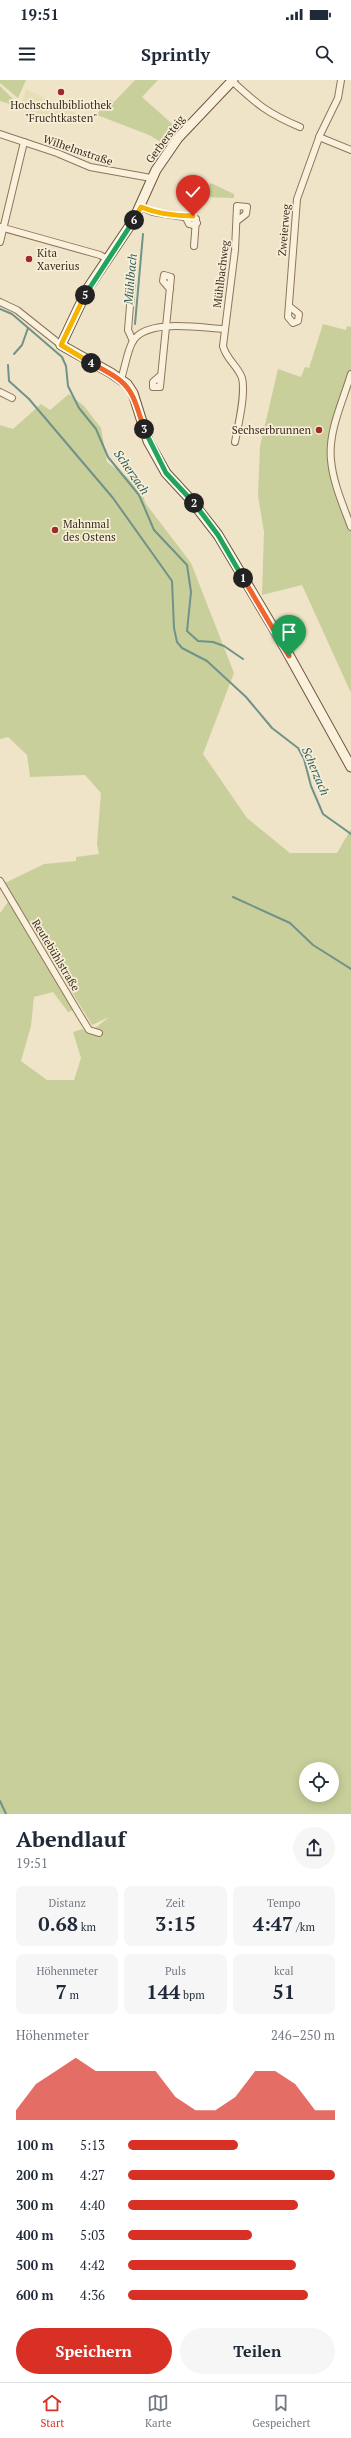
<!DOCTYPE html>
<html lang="de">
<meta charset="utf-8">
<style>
:root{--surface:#fff;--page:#f6f6f7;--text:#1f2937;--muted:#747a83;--line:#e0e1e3;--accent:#d93025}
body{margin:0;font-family:"PT Serif",serif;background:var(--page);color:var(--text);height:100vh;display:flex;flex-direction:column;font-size:15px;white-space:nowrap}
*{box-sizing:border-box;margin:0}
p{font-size:13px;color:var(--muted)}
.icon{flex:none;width:22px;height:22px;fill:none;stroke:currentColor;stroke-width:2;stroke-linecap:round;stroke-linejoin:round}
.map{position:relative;height:1734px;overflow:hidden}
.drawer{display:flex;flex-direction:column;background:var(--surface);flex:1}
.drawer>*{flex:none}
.tools{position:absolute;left:299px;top:1682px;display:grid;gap:8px}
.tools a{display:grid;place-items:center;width:40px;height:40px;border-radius:50%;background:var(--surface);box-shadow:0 2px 10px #0003;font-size:20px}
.pin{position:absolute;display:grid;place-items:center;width:34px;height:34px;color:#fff;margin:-41px -17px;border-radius:50% 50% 50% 0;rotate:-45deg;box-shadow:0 0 4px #0007}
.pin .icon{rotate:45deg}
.km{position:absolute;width:20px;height:20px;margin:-10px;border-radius:50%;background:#222;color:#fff;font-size:11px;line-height:20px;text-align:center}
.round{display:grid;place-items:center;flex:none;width:42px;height:42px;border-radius:21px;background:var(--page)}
.overview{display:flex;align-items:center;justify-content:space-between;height:68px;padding:0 16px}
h1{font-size:22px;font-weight:700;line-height:30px}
.figures{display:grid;grid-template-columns:repeat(3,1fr);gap:6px;height:68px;padding:4px 16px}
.figures div{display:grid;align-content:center;border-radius:8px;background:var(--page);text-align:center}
.figures b{font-size:20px;font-weight:700}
.figures small{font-size:11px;font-weight:400}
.figures p{font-size:11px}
.chart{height:112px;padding:8px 16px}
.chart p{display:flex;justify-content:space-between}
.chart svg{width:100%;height:72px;margin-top:4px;fill:var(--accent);opacity:.7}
.button{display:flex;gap:8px;margin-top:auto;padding:8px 16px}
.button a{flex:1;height:46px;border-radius:24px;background:var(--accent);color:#fff;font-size:16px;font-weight:700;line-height:46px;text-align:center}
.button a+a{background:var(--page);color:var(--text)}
ul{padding:0 16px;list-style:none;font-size:13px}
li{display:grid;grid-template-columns:64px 48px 1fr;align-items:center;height:30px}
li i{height:10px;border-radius:5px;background:var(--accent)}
.status{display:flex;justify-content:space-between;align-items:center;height:28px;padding:0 20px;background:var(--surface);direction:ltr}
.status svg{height:11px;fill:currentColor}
header{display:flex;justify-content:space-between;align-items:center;height:52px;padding:0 16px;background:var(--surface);font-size:18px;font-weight:700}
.tabs{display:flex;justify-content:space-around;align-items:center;height:56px;border-top:1px solid var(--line);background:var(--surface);font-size:11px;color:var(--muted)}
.tabs a{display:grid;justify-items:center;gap:2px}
.tabs .on{color:var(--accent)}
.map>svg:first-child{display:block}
.farmland{fill:#e6deb5}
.green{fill:#c9cf9b;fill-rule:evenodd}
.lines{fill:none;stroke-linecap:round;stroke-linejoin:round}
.stream{stroke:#6f938a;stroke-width:2}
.street-casing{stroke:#8d765c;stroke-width:8}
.secondary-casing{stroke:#6f573f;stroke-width:11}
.street{stroke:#faf1dc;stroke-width:6}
.secondary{stroke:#faf1dc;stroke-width:9}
.split-1-casing{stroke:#fff;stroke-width:8}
.split-2-casing{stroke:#fff;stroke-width:8}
.split-3-casing{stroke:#fff;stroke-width:8}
.split-4-casing{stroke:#fff;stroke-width:8}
.split-5-casing{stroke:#fff;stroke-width:8}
.split-6-casing{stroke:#fff;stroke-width:8}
.split-7-casing{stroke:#fff;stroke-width:8}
.split-1{stroke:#f0652b;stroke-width:5}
.split-2{stroke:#22a559;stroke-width:5}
.split-3{stroke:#22a559;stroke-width:5}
.split-4{stroke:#f0652b;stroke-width:5}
.split-5{stroke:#f5b400;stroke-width:5}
.split-6{stroke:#22a559;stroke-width:5}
.split-7{stroke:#f5b400;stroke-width:5}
.poi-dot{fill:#9e2a2b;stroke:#f7eed8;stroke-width:1.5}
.labels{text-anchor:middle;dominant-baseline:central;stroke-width:3.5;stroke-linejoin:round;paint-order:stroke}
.poi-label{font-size:11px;fill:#3d2e20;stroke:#f7eed8;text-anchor:start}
.street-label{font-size:11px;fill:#3d2e20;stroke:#f7eed8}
.water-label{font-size:12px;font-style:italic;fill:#2f5d5a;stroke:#f7eed8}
</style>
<div class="status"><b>19:51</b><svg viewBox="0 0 49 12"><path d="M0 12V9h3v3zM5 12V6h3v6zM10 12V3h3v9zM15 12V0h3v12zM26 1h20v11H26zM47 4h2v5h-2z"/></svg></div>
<header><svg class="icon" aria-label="menu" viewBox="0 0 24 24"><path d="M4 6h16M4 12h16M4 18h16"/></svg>Sprintly<svg class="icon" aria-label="search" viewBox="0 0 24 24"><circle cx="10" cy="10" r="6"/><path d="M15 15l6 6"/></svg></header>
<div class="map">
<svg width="351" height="1734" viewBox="0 0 351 1734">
<rect width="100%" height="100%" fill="#f0e4c8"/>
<polygon class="farmland" points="26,9 77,34 72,45 20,28"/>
<g class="green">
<polygon points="0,0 26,0 18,18 0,3"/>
<polygon points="135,0 158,0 142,17 178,49 164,64 149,55 97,35 107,18 114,22"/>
<polygon points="0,6 17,23 17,26 0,21"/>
<polygon points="211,103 234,114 234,118 201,117 199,122 192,119 194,105 207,106"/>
<polygon points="323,244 346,250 347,246 351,247 351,294 333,352 331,379 351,447 351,613 302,505 262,515 264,452 258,416 260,366 278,289 301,297 305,287 309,288"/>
<path d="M69,314L84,326L101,348L107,382L139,406L146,424L191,483L234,593L203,674L247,738L290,773H337L351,749V1734H0V833L8,822L74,930L68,932L53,912L34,917L31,946L21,981L47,1000H74L81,978L73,952L82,949L89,953L109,937L92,945L5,803L44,784L76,781V777L99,774L97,764L101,713L85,695L30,697L27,675L8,657L0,659V345L13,349L41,324L50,330ZM306,1689H332V1715H306Z"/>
</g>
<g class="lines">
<g class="stream">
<polyline points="0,229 12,234 62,277 66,286 68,306 79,328 96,349 108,377 139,415 154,450 187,485 191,512 187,551 198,561 213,562 224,566 243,579"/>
<polyline points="135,244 143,154"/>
<polyline points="14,274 22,265 28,248"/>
<polyline points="8,285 9,301 29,319 113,418 172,501 174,548 177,562 182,568 207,581 246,617 272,648 298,668 304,679 311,706 323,734 351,754"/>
<polyline points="233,817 290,843 313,865 351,889"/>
<polyline points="0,1721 6,1734"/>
</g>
<g class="street-casing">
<g id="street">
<path d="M232,1C258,25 267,33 300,47"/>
<polyline points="0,54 57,73 90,87 151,98"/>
<polyline points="319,57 351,70"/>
<polyline points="141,127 153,132 196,139 194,166"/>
<polyline points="186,138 189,144 194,145 197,143"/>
<polyline points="0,147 100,175 107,179"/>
<polyline points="0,162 24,62"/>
<polyline points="132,201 128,250 133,261"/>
<polyline points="0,222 17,230 61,265"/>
<polyline points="289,226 299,234 298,241 293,243 288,237 297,119 320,55 338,18 341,0"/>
<path d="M351,294C343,321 328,351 331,380C333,403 343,425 351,447"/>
<polyline points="161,295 153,302 153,307 160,307 171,197 164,195 163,201 170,209"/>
<path d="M121,299C125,288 127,271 133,261C147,238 201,248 224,249"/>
<polyline points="0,312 12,318"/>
<path d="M235,362C238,346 246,314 242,298C238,286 226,279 223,266L235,170L237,126L247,127L246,134L237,141"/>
<polyline points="0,801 81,937 89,950 99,953"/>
</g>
</g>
<g class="secondary-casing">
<polyline id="secondary" points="233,0 178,58 156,90 133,141 88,208 61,265 111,293 127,304 133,313 148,361 166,393 190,419 218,455 280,559 351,687"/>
</g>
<use href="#street" class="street"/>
<use href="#secondary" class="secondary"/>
</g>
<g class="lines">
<g class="split-1-casing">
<polyline id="split-1" points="243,498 289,576"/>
</g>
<g class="split-2-casing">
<polyline id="split-2" points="194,423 218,455 243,498"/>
</g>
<g class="split-3-casing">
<polyline id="split-3" points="144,349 166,393 194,423"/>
</g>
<g class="split-4-casing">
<path id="split-4" d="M91,283C131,304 131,307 144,349"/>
</g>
<g class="split-5-casing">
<polyline id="split-5" points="85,215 61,265 91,283"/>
</g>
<g class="split-6-casing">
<polyline id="split-6" points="85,215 134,140"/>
</g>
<g class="split-7-casing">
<path id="split-7" d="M134,140L141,127C158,134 175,136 193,136"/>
</g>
<use href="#split-1" class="split-1"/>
<use href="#split-2" class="split-2"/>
<use href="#split-3" class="split-3"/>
<use href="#split-4" class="split-4"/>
<use href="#split-5" class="split-5"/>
<use href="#split-6" class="split-6"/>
<use href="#split-7" class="split-7"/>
</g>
<g class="poi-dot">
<circle cx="61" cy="12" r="4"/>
<circle cx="29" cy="179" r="4"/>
<circle cx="319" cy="350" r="4"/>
<circle cx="55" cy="450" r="4"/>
</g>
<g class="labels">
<g class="poi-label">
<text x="61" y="25" text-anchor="middle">Hochschulbibliothek<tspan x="61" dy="13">"Fruchtkasten"</tspan></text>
<text x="37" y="173">Kita<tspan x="37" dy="13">Xaverius</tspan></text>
<text x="311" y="350" text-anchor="end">Sechserbrunnen</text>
<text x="63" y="444">Mahnmal<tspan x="63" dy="13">des Ostens</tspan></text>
</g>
<g class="street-label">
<text transform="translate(165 59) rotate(-53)">Gerbersteig</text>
<text transform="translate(78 70) rotate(19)">Wilhelmstraße</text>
<text transform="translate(284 150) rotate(-85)">Zweierweg</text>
<text transform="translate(221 194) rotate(-83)">Mühlbachweg</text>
<text transform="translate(56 875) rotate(59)">Reutebühlstraße</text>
</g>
<g class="water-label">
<text transform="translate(130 199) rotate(-85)">Mühlbach</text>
<text transform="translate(132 392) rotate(55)">Scherzach</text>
<text transform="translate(316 691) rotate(67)">Scherzach</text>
</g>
</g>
</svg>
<div class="tools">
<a><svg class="icon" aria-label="locate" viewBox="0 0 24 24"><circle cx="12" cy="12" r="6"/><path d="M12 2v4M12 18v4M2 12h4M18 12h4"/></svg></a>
</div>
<div class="pin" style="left:289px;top:576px;background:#1e9e55"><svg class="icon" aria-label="arrive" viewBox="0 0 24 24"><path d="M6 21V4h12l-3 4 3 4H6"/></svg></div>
<div class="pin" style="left:193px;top:136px;background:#d93025"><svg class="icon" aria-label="check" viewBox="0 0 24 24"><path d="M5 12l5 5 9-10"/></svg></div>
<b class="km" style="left:243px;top:498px">1</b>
<b class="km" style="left:194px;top:423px">2</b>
<b class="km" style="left:144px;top:349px">3</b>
<b class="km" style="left:91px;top:283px">4</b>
<b class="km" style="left:85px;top:215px">5</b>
<b class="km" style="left:134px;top:140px">6</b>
</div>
<section class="drawer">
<div class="overview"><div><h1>Abendlauf</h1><p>19:51</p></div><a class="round"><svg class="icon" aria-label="share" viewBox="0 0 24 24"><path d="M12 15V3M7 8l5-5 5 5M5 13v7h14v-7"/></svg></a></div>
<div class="figures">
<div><p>Distanz</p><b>0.68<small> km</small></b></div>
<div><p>Zeit</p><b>3:15</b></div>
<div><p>Tempo</p><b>4:47<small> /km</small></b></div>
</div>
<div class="figures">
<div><p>Höhenmeter</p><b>7<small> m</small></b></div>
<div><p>Puls</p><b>144<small> bpm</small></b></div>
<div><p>kcal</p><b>51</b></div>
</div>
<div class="chart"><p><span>Höhenmeter</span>246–250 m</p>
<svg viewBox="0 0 160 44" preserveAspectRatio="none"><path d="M0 44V38L10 22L20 14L30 6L40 14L50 14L60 14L70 14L80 30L90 38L100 38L110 30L120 14L130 14L140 22L150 38L160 38V44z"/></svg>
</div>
<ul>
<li><b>100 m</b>5:13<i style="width:53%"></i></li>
<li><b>200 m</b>4:27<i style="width:100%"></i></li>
<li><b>300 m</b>4:40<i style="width:82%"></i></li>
<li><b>400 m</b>5:03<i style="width:60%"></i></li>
<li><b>500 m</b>4:42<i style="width:81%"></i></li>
<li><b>600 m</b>4:36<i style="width:87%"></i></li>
</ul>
<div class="button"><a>Speichern</a><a>Teilen</a></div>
</section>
<nav class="tabs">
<a class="on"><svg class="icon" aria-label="home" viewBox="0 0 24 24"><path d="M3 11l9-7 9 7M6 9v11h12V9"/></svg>Start</a>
<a><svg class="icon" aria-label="map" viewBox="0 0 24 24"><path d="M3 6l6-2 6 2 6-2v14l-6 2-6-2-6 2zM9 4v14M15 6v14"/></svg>Karte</a>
<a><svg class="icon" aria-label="saved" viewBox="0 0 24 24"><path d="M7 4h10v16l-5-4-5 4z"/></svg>Gespeichert</a>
</nav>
